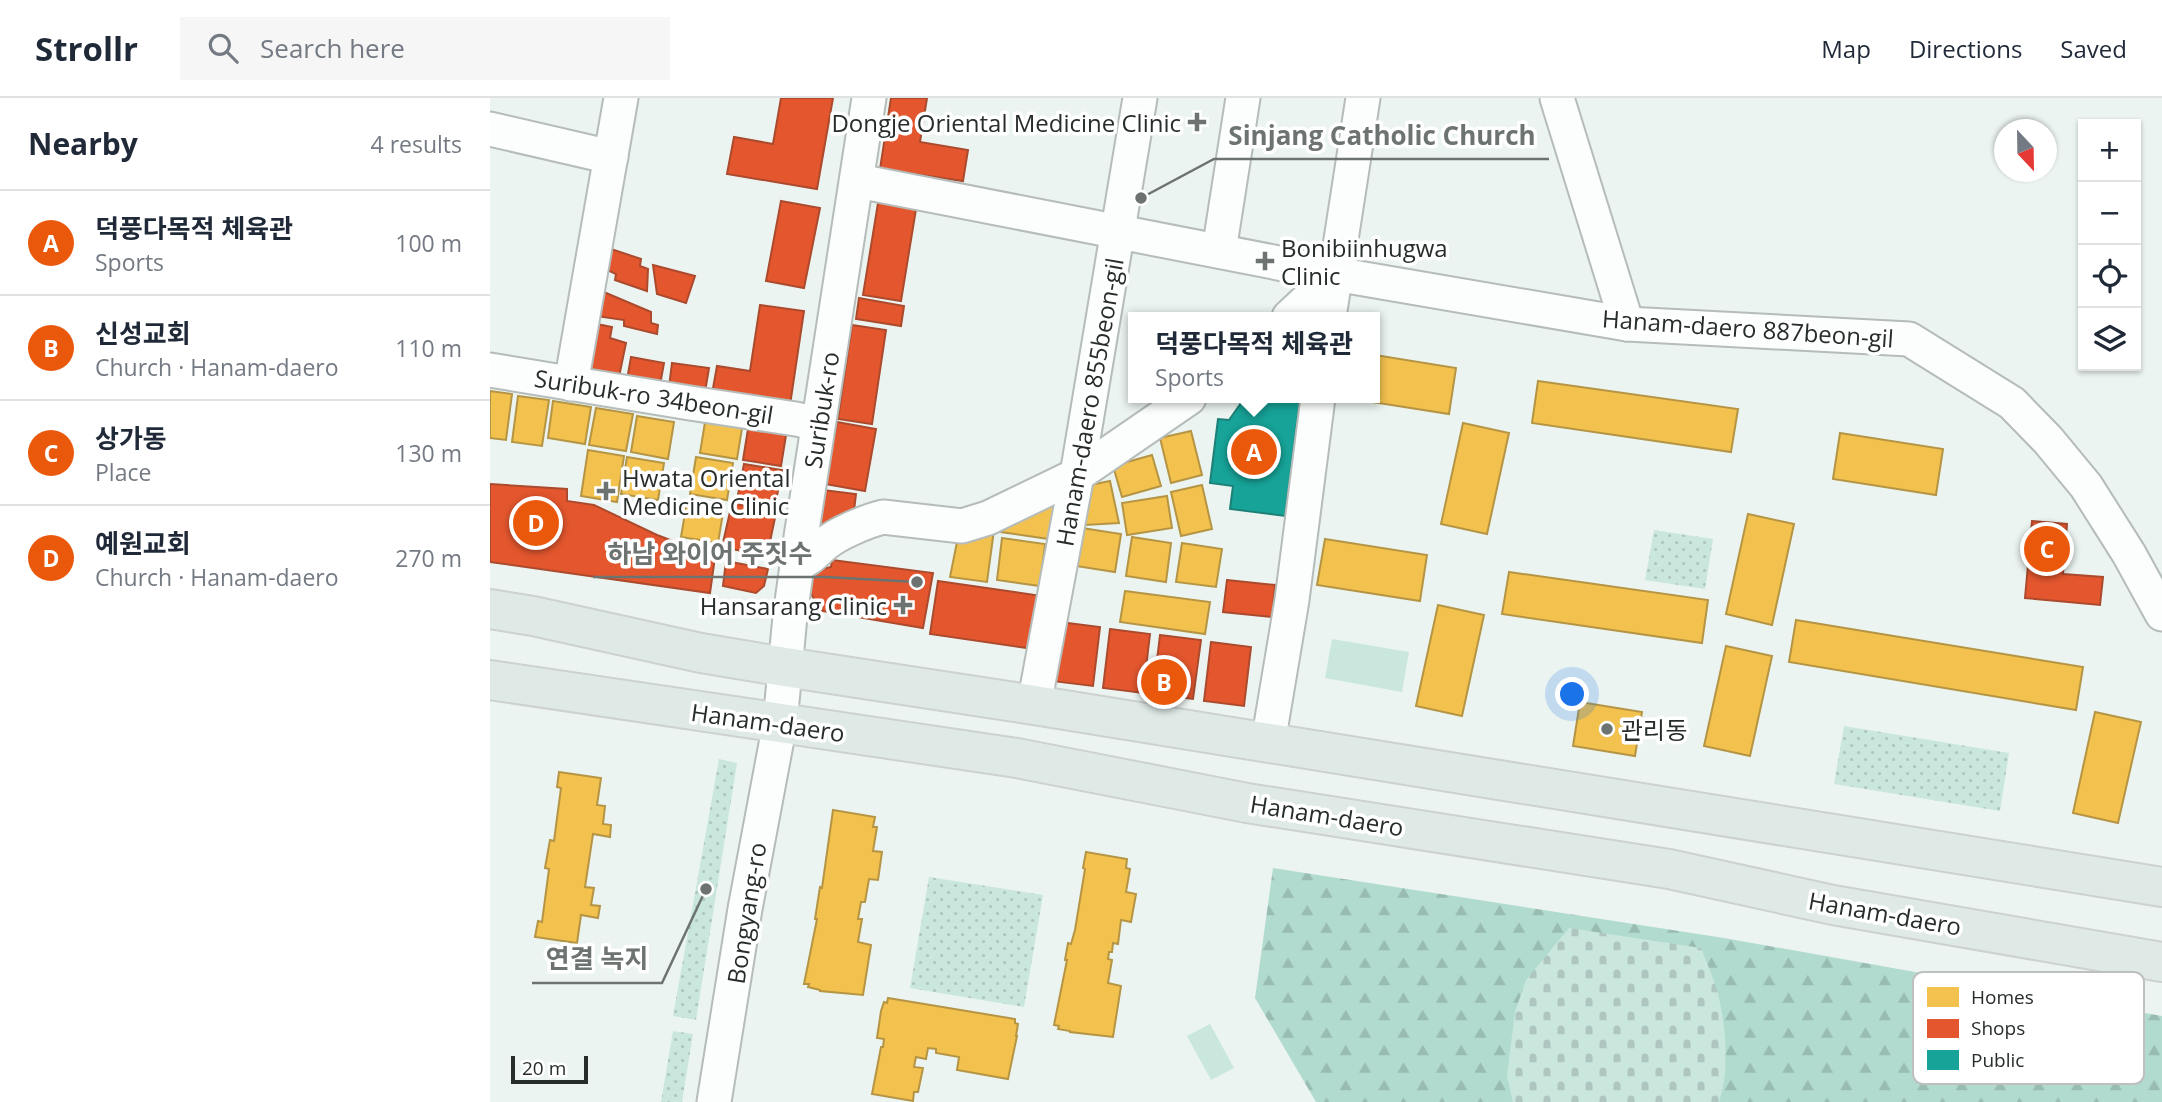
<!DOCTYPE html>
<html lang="en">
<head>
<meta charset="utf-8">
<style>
  body { margin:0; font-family:"Open Sans","Noto Sans KR",sans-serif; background:#f6f6f7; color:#1f2937 }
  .controls { position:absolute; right:21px; top:21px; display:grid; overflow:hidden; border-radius:0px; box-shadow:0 2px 5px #0004 }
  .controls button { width:63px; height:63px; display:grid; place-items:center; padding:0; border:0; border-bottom:2px solid #e0e1e3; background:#fff; color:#1f2937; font:35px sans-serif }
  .compass { position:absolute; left:1504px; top:21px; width:63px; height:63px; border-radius:50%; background:#fff; box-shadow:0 2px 5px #0004; rotate:158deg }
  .scale { position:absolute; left:21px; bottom:18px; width:77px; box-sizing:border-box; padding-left:7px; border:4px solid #272d2b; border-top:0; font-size:19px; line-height:24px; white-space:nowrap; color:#272d2b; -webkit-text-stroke:5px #fff; paint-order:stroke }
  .you { position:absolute; left:1083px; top:597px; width:24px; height:24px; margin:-18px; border:5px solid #fff; border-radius:50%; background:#1a73e8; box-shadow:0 0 0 10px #1a73e833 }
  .badge { display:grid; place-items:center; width:46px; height:46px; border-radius:50%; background:#ea580c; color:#fff; font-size:23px; font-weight:700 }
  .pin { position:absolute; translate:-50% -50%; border:4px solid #fff; box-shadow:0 2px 7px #0006 }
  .popup { position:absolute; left:638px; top:214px; width:252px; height:91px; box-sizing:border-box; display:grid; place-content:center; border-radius:0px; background:#fff; filter:drop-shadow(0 2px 5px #0005); font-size:23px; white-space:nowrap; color:#747a83 }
  .popup b { font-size:26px; color:#1f2937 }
  .popup::after { content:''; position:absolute; left:50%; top:100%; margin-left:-14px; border:14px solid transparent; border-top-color:#fff }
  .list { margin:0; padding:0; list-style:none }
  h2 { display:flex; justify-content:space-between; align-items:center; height:91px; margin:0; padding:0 28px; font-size:30px }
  h2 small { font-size:23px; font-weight:400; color:#747a83 }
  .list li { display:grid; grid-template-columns:46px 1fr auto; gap:21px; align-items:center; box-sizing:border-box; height:105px; padding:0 28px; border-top:2px solid #e0e1e3 }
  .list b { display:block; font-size:26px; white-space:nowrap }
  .list p { margin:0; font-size:23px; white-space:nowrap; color:#747a83 }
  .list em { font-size:23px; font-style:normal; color:#747a83 }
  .icon { flex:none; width:38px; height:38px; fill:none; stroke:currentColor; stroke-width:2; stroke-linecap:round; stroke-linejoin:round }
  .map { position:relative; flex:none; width:1672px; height:1004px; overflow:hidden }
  header { display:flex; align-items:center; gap:42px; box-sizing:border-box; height:98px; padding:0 35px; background:#fff; border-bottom:2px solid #e0e1e3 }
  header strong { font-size:33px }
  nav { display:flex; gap:38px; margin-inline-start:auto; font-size:24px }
  .search { width:490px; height:63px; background:#f6f6f7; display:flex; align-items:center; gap:18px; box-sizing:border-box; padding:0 24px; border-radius:0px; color:#747a83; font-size:26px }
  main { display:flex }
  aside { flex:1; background:#fff }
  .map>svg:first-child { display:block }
</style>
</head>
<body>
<header>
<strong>Strollr</strong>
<div class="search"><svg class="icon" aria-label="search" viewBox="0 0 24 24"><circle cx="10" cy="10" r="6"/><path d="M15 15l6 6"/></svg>Search here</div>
<nav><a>Map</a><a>Directions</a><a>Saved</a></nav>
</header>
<main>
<aside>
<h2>Nearby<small>4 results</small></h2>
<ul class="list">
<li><span class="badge">A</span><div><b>덕풍다목적 체육관</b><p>Sports</p></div><em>100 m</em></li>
<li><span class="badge">B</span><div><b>신성교회</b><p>Church · Hanam-daero</p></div><em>110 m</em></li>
<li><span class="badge">C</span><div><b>상가동</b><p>Place</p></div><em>130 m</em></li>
<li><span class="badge">D</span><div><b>예원교회</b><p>Church · Hanam-daero</p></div><em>270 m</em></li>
</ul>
</aside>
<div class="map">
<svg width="1672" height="1004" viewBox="0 0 1672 1004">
  <defs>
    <pattern id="forest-firs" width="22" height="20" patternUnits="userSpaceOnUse" patternTransform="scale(1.75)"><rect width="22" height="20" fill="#b2dbcf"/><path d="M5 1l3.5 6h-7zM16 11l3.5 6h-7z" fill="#99bcb2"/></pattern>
    <pattern id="cemetery-stones" width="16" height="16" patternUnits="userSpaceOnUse" patternTransform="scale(1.75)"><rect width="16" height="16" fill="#cae7de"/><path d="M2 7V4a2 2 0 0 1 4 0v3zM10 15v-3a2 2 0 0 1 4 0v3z" fill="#aec6bf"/></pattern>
    <pattern id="park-dots" width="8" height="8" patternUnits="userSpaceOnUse" patternTransform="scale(1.75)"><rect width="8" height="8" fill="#cae7de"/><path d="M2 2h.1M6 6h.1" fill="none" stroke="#aec6bf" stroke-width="1.8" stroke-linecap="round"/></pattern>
  </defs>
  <rect width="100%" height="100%" fill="#ebf4f1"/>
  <g fill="#cae7de">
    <path d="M842 541 919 554 912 594 835 580Z"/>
    <path d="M720 926 744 970 721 982 697 938Z"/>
  </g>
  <path fill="url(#forest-firs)" d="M783 770 1234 840 1672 918V1004H826L765 900Z"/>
  <path fill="url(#cemetery-stones)" d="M1079 830 1211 850C1217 865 1224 881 1228 896 1236 929 1240 972 1229 1004H1023L1017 978 1025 914 1036 882Z"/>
  <g fill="url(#park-dots)">
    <path d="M1164 432 1223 441 1215 491 1155 482Z"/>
    <path d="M1354 628 1519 655 1510 713 1344 686Z"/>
    <path d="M229 661 247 665 206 922 183 918Z"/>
    <path d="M439 779 553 797 534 909 420 890Z"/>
    <path d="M183 933 203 936 192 1004H171Z"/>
  </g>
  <g fill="#f2c14e" stroke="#b59544" stroke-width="2">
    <path d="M885 257 966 270 959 316 857 300H885Z"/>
    <path d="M1048 283 1248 311 1241 354 1042 325Z"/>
    <path d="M0 293 22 296 16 342 0 340Z"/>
    <path d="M28 298 59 302 52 348 22 344Z"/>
    <path d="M63 303 101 309 95 346 58 340Z"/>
    <path d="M106 310 143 316 136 353 99 347Z"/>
    <path d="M147 318 184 324 178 361 141 354Z"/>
    <path d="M216 318 253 324 247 361 210 355Z"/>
    <path d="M973 325 1019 335 997 436 951 426Z"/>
    <path d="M701 333 712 377 681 385 670 340Z"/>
    <path d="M1350 335 1453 351 1446 397 1343 381Z"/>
    <path d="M98 352 134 358 127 404 91 398Z"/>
    <path d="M662 357 671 388 632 399 623 368Z"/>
    <path d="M137 359 174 365 168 402 131 396Z"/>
    <path d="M206 359 243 365 237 402 200 396Z"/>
    <path d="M620 383 629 425 595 427V388Z"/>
    <path d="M712 387 722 431 691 438 681 394Z"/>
    <path d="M568 395 559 441 511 434 510 426Z"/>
    <path d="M677 398 682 430 637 437 632 405Z"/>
    <path d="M197 403 234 409 228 445 191 439Z"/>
    <path d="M1258 416 1304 426 1282 527 1236 516Z"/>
    <path d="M487 430 504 432 497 484 460 479 467 444 484 443Z"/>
    <path d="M592 430 631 436 625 474 586 468Z"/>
    <path d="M642 439 681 445 676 484 636 478Z"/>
    <path d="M512 440 555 446 550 488 507 482Z"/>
    <path d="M835 441 937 457 930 503 827 487Z"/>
    <path d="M692 445 732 451 726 489 686 484Z"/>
    <path d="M1019 474 1218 502 1212 545 1012 516Z"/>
    <path d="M635 493 720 504 715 536 630 524Z"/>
    <path d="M948 507 994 517 972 618 926 608Z"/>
    <path d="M1306 522 1593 569 1586 612 1299 564Z"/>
    <path d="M1236 548 1282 558 1260 658 1214 648Z"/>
    <path d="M1090 604 1152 614 1145 658 1083 648Z"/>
    <path d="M1605 614 1651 624 1628 725 1583 715Z"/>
    <path d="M69 674 111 680 107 707 115 708 113 726 121 727 120 739 103 736 95 789 104 790 101 807 110 808 108 820 91 817 87 845 45 839 48 823 52 824 59 771 55 770 60 742 64 743 71 690 67 689Z"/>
    <path d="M343 712 385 719 383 729H387L383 753 392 754 388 782 379 781 375 804H371L368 821H372L368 844 381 847 373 897 330 893V892L318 889 319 886H314L327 821H325L330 789 332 790Z"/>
    <path d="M596 754 637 761 636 770 640 771 636 794 646 796 641 824 631 822 628 846 623 845 622 854H619L618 861 622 862 618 885 631 888 623 939 580 934V933L568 931 569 928 564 927 577 862H575L578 845 581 846 585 832 595 771 593 770Z"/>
    <path d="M398 900 525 921V925L528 926 526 938H527L518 981 467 972 469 959 446 955V951L438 950 436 961 426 959 424 969 433 970 428 994H424L423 1003 382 996 391 949H393L394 941 387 940 391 913 394 904 397 905Z"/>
  </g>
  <g fill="#e4572e" stroke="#ab4a2d" stroke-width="2">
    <path d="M291 0H343L327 91 237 76 244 39 283 46Z"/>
    <path d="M401 0H437L430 44 478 52 473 83 390 71Z"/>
    <path d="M389 99 427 105 411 203 373 197Z"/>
    <path d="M291 103 330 110 314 190 276 183Z"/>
    <path d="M118 150 151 161 150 168 158 171 157 193 125 182 126 176 115 171Z"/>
    <path d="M163 167 205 178 196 205 167 196Z"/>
    <path d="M109 192 161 214V225L168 227 167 236 134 228V222L106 218Z"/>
    <path d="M369 200 414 208 411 228 366 221Z"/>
    <path d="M270 207 314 213 300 307 222 296 227 268 260 273Z"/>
    <path d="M102 225 122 229 120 240 136 245 128 284 107 281 95 265Z"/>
    <path d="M362 227 396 232 382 326 348 321Z"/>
    <path d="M141 259 174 265 170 287 137 282Z"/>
    <path d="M182 265 219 270 215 294 179 289Z"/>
    <path d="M347 324 386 331 375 393 335 386Z"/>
    <path d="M259 325 297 331 291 368 253 362Z"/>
    <path d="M254 366 292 372 285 408 247 402Z"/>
    <path d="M0 386 77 391V403L104 407 167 437 225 459 220 495 0 464Z"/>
    <path d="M333 392 366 396 363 421 328 437Z"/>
    <path d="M242 405 286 415 277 458 232 449Z"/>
    <path d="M1542 423 1577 426 1573 476 1613 479 1610 507 1535 500Z"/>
    <path d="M342 462 443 475 433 530 332 513 333 506 324 501 320 494V482L328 472 341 469Z"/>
    <path d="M236 463 278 471 274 488 266 495 233 488Z"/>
    <path d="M737 482 785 487 782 519 733 514Z"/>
    <path d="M448 483 552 498 544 551 440 536Z"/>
    <path d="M570 524 610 529 603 588 562 583Z"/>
    <path d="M620 531 660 536 653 595 613 590Z"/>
    <path d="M670 537 711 542 703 601 663 596Z"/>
    <path d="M721 544 761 549 754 608 714 603Z"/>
  </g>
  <path fill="#17a398" stroke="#1c8077" stroke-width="2" d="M751 300H810L795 418 740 411 743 388 720 385 728 321 739 322 751 305Z"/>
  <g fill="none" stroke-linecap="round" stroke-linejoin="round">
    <g stroke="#b5bcb9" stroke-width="37">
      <g id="minor">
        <path d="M1067 0 1137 226"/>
        <path d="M0 31 121 59"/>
        <path d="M368 83 845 176 1137 226 1419 241 1522 305 1558 342 1596 388 1639 456 1672 516"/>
        <path d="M729 153 753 0"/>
        <path d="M799 219 845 176"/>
        <path d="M839 219 873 0"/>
        <path d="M0 272 200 305 306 321 328 326"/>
        <path d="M81 286 131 0"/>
        <path d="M307 466C320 462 325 454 335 446 348 435 377 423 393 419L472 428 498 420 587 377 699 300"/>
        <path d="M544 607 587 377 650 0"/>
        <path d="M778 645 802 502 828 300"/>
        <path d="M224 1004 255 811 290 625 300 518 311 439 379 0"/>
      </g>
    </g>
    <g stroke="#cdd1d0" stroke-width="42">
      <g id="major">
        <path d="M0 511 43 518 211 555 295 569 544 607 1672 789"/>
        <path d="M0 582 527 660 757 705 1179 771 1343 807 1672 864"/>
      </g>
    </g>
    <use href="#minor" stroke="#fcfdfd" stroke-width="33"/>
    <use href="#major" stroke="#dfeae7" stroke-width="38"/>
  </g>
  <g fill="#6c7370" stroke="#fff" stroke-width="2.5">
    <path d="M703.5 13.5h7v7h7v7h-7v7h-7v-7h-7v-7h7z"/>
    <path d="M771.5 152.5h7v7h7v7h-7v7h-7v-7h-7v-7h7z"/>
    <path d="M112.5 382.5h7v7h7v7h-7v7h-7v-7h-7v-7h7z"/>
    <path d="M409.5 496.5h7v7h7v7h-7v7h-7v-7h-7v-7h7z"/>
    <circle cx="1117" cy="631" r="7"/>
  </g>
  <g text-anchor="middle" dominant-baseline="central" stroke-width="7" stroke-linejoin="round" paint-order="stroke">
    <g font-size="24" fill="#272d2b" stroke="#fff" text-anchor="start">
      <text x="691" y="24" text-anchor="end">Dongje Oriental Medicine Clinic</text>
      <text x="791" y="149">Bonibiinhugwa<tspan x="791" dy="28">Clinic</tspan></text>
      <text x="132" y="379">Hwata Oriental<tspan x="132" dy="28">Medicine Clinic</tspan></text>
      <text x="397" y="507" text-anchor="end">Hansarang Clinic</text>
      <text x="1131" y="631">관리동</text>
    </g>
    <g font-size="24" fill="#272d2b" stroke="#fff">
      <text transform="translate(1258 230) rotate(4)">Hanam-daero 887beon-gil</text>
      <text transform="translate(164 298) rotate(9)">Suribuk-ro 34beon-gil</text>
      <text transform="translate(599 304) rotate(-80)">Hanam-daero 855beon-gil</text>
      <text transform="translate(331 312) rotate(-81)">Suribuk-ro</text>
      <text transform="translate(278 624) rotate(8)">Hanam-daero</text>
      <text transform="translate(837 717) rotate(9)">Hanam-daero</text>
      <text transform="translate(256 815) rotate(-81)">Bongyang-ro</text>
      <text transform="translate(1395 815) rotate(10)">Hanam-daero</text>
    </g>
  </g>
  <rect x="1423" y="874" width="231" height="112" rx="10" fill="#fff" stroke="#bec0bf" stroke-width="2"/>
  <rect x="1437" y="889" width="32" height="20" fill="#f2c14e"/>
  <rect x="1437" y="921" width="32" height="19" fill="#e4572e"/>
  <rect x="1437" y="952" width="32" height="20" fill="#17a398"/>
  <g font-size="19" fill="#272d2b">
    <text x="1481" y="906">Homes</text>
    <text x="1481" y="937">Shops</text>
    <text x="1481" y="969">Public</text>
  </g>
  <path fill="none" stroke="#6c7370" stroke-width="2.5" d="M651 100L724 61H1059M427 484L336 479H103M216 791L172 885H42"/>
  <g fill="#6c7370" stroke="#fff" stroke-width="2.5">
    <circle cx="651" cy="100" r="7"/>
    <circle cx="427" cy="484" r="7"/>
    <circle cx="216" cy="791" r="7"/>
  </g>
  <g font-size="26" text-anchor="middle" font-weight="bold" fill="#6c7370" stroke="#fff" stroke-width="7" stroke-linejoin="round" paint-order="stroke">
    <text x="892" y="47">Sinjang Catholic Church</text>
    <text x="220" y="465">하남 와이어 주짓수</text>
    <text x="107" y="870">연결 녹지</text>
  </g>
</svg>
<div class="controls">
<button>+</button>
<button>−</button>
<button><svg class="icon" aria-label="locate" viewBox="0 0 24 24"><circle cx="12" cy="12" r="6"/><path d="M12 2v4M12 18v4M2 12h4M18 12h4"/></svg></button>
<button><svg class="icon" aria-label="layers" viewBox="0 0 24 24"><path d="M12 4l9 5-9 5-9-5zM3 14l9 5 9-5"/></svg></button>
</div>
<svg class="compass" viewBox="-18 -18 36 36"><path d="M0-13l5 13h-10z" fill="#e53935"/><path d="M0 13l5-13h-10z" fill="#747a83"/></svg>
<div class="scale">20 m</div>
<div class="you"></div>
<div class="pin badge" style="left:764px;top:354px">A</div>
<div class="popup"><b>덕풍다목적 체육관</b>Sports</div>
<div class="pin badge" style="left:674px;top:584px">B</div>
<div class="pin badge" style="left:1557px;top:451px">C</div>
<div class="pin badge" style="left:46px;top:425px">D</div>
</div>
</main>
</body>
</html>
